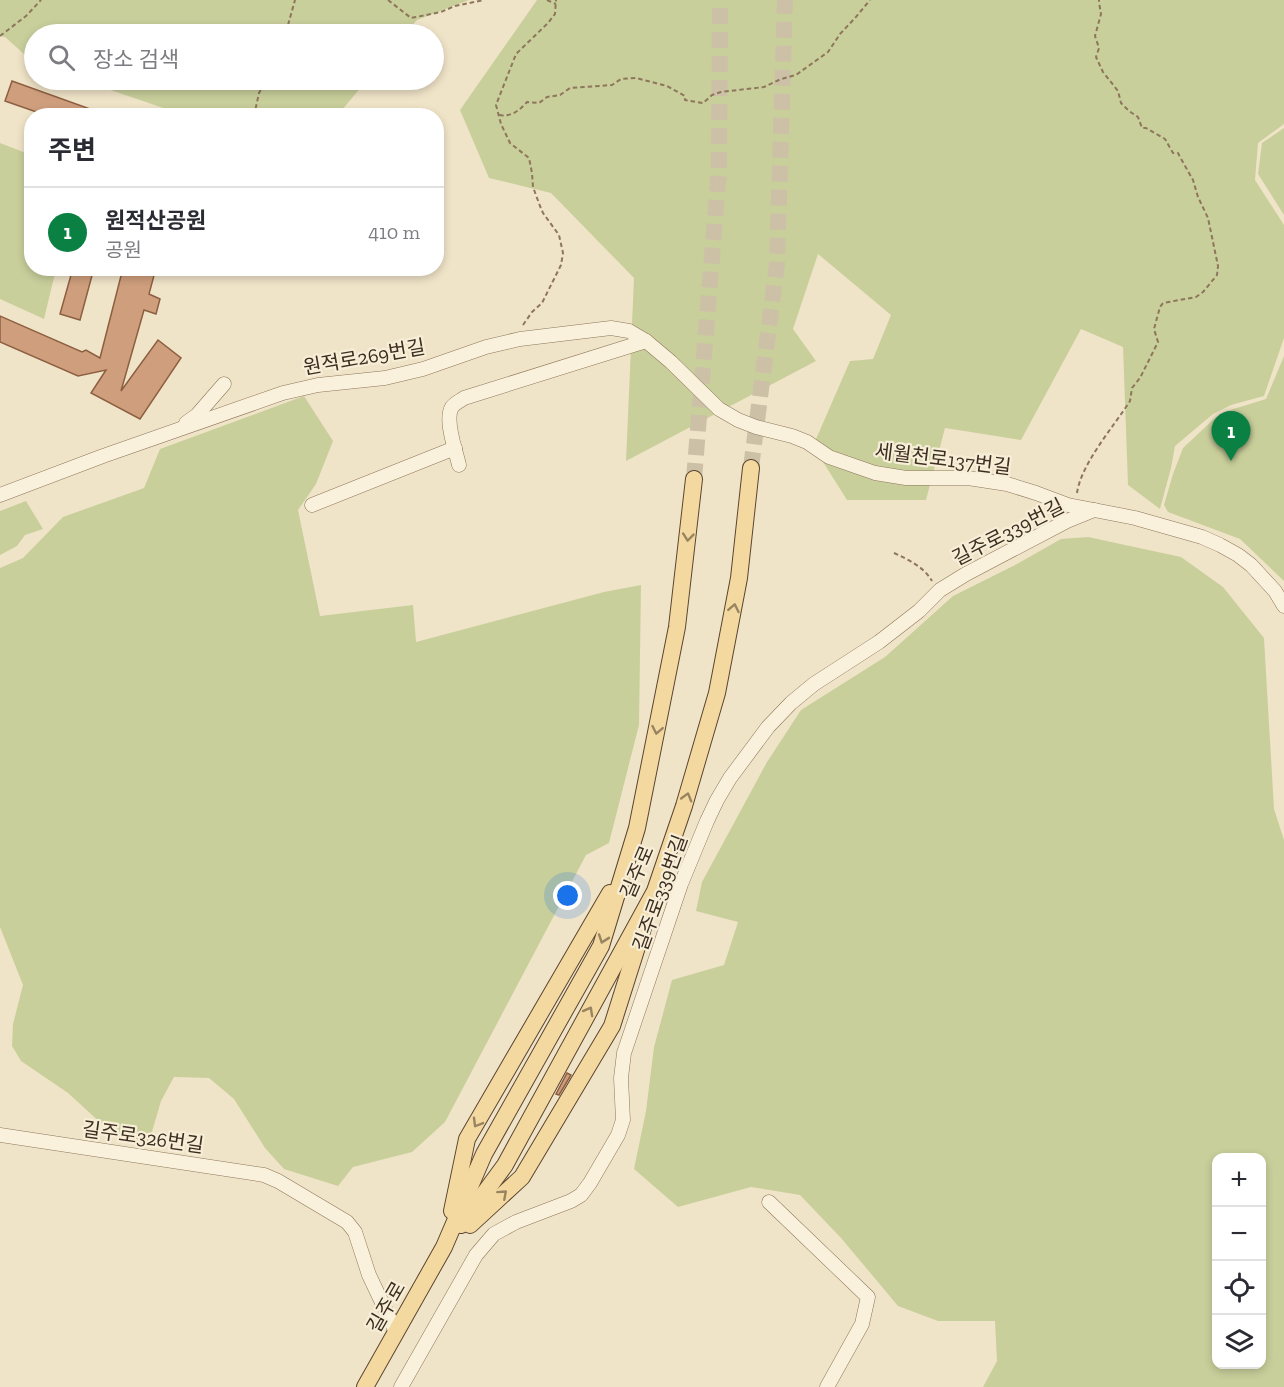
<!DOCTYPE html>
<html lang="ko">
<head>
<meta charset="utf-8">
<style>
  body { margin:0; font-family:"Zilla Slab","Noto Sans KR",serif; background:#f7f7f7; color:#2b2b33 }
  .controls { position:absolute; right:18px; bottom:18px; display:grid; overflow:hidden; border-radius:12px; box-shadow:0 3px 9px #0003 }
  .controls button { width:54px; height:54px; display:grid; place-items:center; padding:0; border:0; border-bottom:2px solid #e1e1e2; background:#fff; color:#2b2b33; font:30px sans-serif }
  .you { position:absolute; left:568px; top:896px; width:21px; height:21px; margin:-15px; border:4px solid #fff; border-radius:50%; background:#1a73e8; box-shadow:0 0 0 9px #1a73e833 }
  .badge { display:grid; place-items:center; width:39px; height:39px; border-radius:50%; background:#0b8043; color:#fff; font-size:20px; font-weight:700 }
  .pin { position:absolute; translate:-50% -50px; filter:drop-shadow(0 2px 3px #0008) }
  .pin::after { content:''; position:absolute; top:32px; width:21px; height:18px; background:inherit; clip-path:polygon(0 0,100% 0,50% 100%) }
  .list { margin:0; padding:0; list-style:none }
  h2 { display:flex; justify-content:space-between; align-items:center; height:78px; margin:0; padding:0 24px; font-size:26px }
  h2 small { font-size:20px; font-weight:400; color:#7c7c81 }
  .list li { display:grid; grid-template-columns:39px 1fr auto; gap:18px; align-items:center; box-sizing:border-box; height:90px; padding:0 24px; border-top:2px solid #e1e1e2 }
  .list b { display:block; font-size:22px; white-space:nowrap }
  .list p { margin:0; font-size:20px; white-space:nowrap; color:#7c7c81 }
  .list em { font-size:20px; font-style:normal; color:#7c7c81 }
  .icon { flex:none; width:33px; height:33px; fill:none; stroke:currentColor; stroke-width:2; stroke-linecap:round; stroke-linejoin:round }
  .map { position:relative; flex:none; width:1284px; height:1387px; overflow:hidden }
  .search { position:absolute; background:#fff; box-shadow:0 3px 9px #0003; left:24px; top:24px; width:420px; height:66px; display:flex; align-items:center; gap:15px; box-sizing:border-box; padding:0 21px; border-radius:33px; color:#7c7c81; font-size:22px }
  .panel { position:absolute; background:#fff; box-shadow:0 3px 9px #0003; left:24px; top:108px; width:420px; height:168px; border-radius:24px }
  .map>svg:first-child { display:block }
</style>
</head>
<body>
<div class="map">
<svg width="1284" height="1387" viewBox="0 0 1284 1387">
  <rect width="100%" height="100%" fill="#f0e4c8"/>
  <g fill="#c9cf9b" fill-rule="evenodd">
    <path d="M0 0H469L417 20 404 34H34V63L5 37 0 36Z"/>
    <path d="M537 0H1284V124L1258 143 1255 180 1284 225V338L1264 396 1231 405 1213 414 1175 446 1171 468 1160 509 1128 485 1123 347 1081 329 1021 440 945 428 926 500H847L813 446 850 361 873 359 891 315 818 254 793 329 816 361 626 461 634 278 551 193 489 178 460 110Z"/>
    <path d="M81 80H367L337 116 184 115Z"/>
    <path d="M1284 128V215L1258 174 1262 143Z"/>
    <path d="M0 143 31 155 32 268 56 269 44 319 0 299Z"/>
    <path d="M1284 356V581L1240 539 1168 512 1164 505 1173 474 1183 448 1215 418 1227 411 1266 399Z"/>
    <path d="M304 396 333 441 316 484 298 510 320 616 413 605 416 642 604 592 641 585 639 725 609 843 586 855 445 1122 412 1152 353 1167 338 1186 284 1169 265 1148 234 1099 209 1078 174 1077 161 1101 149 1142 114 1135 68 1093 21 1061 12 1046 13 1024 23 985 0 927V568L23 558 63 517 144 488 160 449Z"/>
    <path d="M26 501 43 529 25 535 17 546 0 555V511Z"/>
    <path d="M1088 537 1181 557 1223 587 1264 638 1274 809 1284 840V1387H983L997 1361 995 1321H938L898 1306 841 1238 800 1195 751 1187 678 1207 634 1169 646 1111 654 1047 672 980 724 965 738 922 696 911 702 882 767 762 801 710 885 657 953 596 1015 565 1061 539ZM1216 1158H1262V1364H1216Z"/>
  </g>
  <g fill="#cf9f7d" stroke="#8d5f41" stroke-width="1.5">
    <path d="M12 81 104 114V116H48L5 101Z"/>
    <path d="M73 268H94L80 320 60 314Z"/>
    <path d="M123 268H156L149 294 160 299 156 314 144 310 121 391 158 340 181 358 140 419 91 393 106 370 78 376 0 342V316L82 352 86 350 100 358Z"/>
    <path d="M567 1073 571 1075 559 1095 556 1094Z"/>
  </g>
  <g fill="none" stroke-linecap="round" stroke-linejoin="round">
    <g stroke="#ccc0a6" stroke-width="16" stroke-dasharray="16 8" stroke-linecap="butt">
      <path d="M751 468 777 264 785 0"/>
      <path d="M694 479 719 170 720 0"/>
    </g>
    <g stroke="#8d765c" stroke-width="15">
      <g id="minor">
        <path d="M186 423 197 415 224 384"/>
        <path d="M459 465C456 451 444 420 452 407 455 403 460 401 464 398L646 341"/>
        <path d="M0 495 103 456 283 393 318 385 385 378 423 369 486 347 520 339 611 328 629 331 646 341 671 362 719 409 738 420 756 427 792 436 807 442 829 457 875 473 906 478H968L1007 484 1036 493 1068 505 1135 518 1202 537 1220 545 1238 555 1251 565 1275 591 1284 606"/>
        <path d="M312 505 455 448"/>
        <path d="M0 1135 264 1175 278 1181 347 1222 355 1232 369 1275 396 1332"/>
        <path d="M769 1202 868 1297 862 1324 827 1387"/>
        <path d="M401 1387 476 1255 494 1234 516 1222 571 1201 581 1195 590 1183 618 1135 623 1120 621 1078 624 1053 681 884 707 821 717 800 730 778 768 727 791 703 814 684 879 642 919 611 940 590 966 574 1067 521 1094 510"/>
      </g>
    </g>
    <g stroke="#5b4430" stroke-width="18">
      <g id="major">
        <path d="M452 1211 467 1139 610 893"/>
        <path d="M461 1225 505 1165 655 891 684 806 717 693 739 578 751 468"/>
        <path d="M470 1225 522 1177 612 1026 643 928"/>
        <path d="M365 1387 444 1247 484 1154 601 946 637 828 677 627 694 479"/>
      </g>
    </g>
    <g stroke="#8d765c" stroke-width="2" stroke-dasharray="4.5 3" stroke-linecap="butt">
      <path d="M388 0 411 18 441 12 455 6 484 0"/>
      <path d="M547 0 556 4"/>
      <path d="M277 34 278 31 288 25 295 0"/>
      <path d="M0 36 26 16 41 0"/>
      <path d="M499 115C511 117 519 111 527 102L539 103 547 97 560 95 570 88 612 85 621 79 636 78 667 86 685 96V100L703 103 712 95 721 92 764 87 781 79 796 75 828 52 840 34 855 18 870 0"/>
      <path d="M254 116 259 93 266 80"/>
      <path d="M523 325 532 312 542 303 561 265 563 253 559 235 543 213 540 206 533 187 532 173 529 158 510 143 501 124 496 105 516 54 548 23 555 14 556 0"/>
      <path d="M1077 493C1081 464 1114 426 1130 401L1132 388 1140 378 1158 342 1154 329 1160 307 1163 303 1196 297 1203 292 1217 275 1218 266 1208 218 1198 197 1193 180 1180 157 1178 153H1173L1165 139 1146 128H1142L1138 117 1129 111 1121 103 1118 91 1103 72 1096 57 1099 48 1095 36 1101 14 1099 2V0"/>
      <path d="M894 553C909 560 924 567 932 581"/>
    </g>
    <use href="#minor" stroke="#faf1dc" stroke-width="14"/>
    <use href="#major" stroke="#f3d9a0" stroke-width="16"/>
  </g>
  <defs><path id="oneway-chevron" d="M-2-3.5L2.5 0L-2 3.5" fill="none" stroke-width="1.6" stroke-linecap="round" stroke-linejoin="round" transform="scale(1.5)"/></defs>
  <g stroke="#988460">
    <use href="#oneway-chevron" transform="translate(688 537) rotate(96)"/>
    <use href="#oneway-chevron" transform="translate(734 608) rotate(-79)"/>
    <use href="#oneway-chevron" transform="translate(657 730) rotate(101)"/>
    <use href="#oneway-chevron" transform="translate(687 797) rotate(-74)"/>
    <use href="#oneway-chevron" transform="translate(603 939) rotate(109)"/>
    <use href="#oneway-chevron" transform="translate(589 1011) rotate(-61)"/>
    <use href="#oneway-chevron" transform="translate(477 1123) rotate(120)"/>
    <use href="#oneway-chevron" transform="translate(503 1194) rotate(-42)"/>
  </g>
  <g text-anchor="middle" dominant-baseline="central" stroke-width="4.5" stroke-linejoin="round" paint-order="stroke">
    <g font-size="20" fill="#3d2e20" stroke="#f7eed8">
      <text transform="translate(364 357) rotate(-10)">원적로269번길</text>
      <text transform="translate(943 459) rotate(7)">세월천로137번길</text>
      <text transform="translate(1008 532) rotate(-27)">길주로339번길</text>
      <text transform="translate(637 872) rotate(-67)">길주로</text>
      <text transform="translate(660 893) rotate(-70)">길주로339번길</text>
      <text transform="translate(143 1137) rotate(8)">길주로326번길</text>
      <text transform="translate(386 1307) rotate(-60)">길주로</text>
    </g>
  </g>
</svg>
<div class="controls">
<button>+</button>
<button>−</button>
<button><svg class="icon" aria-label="locate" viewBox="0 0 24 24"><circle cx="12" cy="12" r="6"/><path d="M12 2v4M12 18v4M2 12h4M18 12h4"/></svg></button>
<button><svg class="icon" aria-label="layers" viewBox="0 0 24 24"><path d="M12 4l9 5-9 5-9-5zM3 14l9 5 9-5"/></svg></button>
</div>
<div class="you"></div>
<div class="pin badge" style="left:1231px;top:461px">1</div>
<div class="search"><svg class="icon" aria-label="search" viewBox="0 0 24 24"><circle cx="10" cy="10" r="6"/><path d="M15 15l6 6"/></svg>장소 검색</div>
<section class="panel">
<h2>주변<small></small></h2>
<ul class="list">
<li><span class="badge">1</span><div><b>원적산공원</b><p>공원</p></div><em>410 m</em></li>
</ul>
</section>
</div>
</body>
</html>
